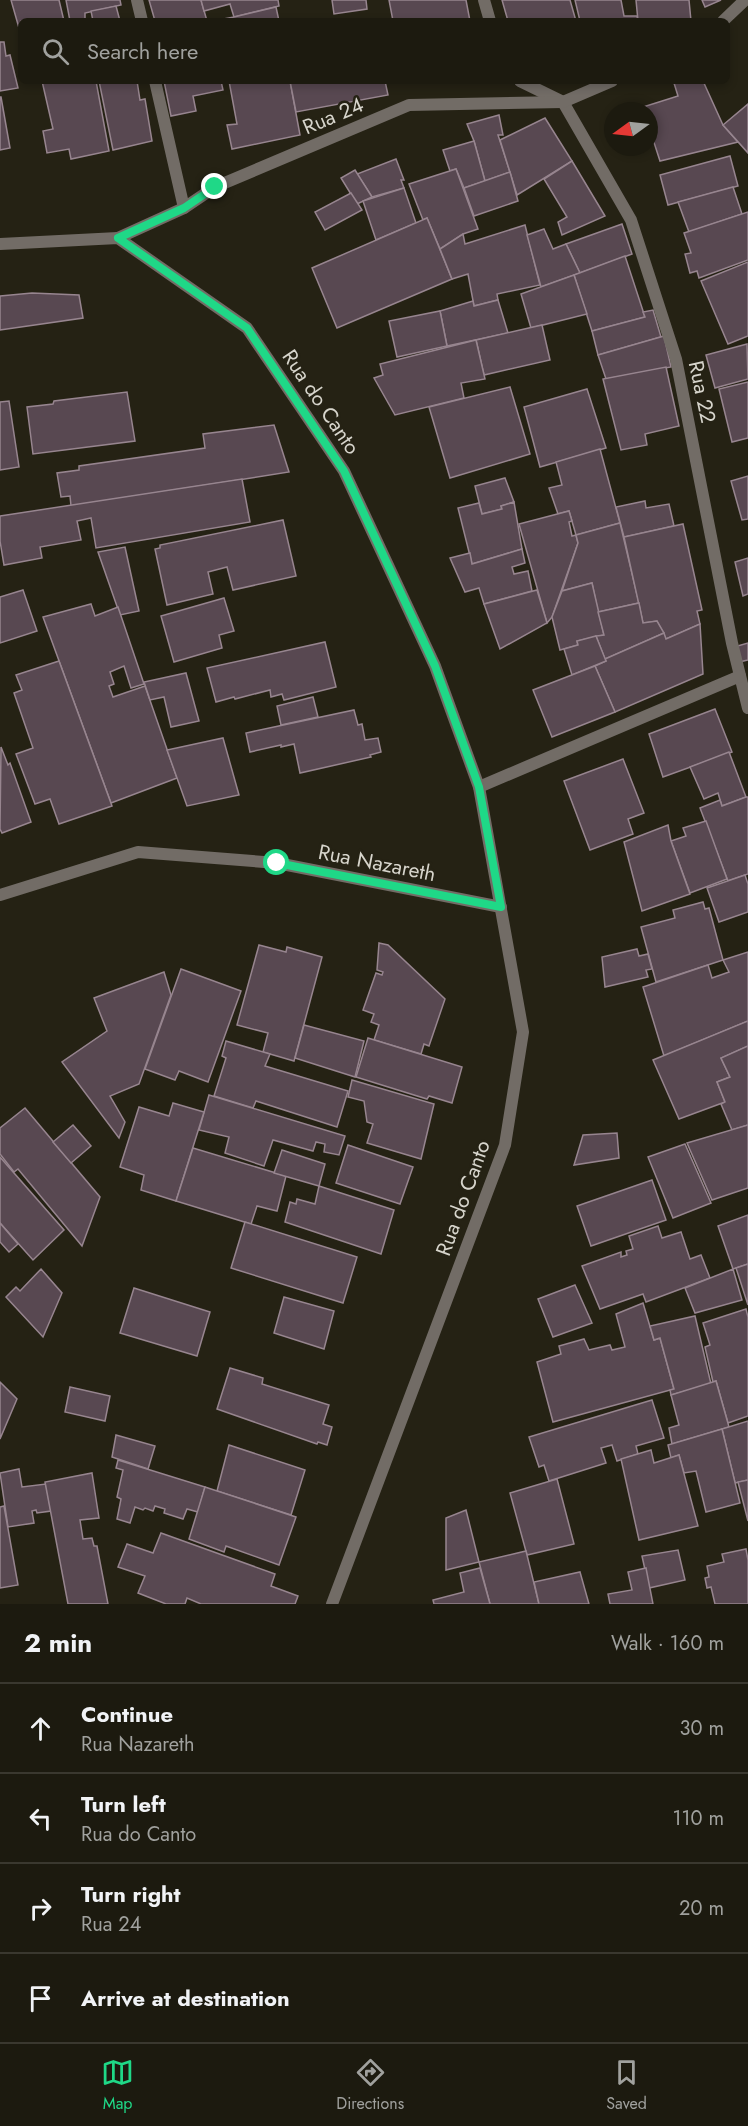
<!DOCTYPE html>
<html lang="en">
<head>
<meta charset="utf-8">
<style>
  body { margin:0; font-family:Jost,sans-serif; background:#252318; color:#f1f3f6 }
  .compass { position:absolute; left:604px; top:102px; width:54px; height:54px; border-radius:50%; background:#1c1a0f; box-shadow:0 3px 9px #0003; rotate:255deg }
  .stop { position:absolute; width:18px; height:18px; margin:-14px; border:4px solid #1fd887; border-radius:50%; background:#fff }
  .stop.end { background:#1fd887; border-color:#fff; box-shadow:0 2px 6px #0008 }
  .list { margin:0; padding:0; list-style:none }
  h2 { display:flex; justify-content:space-between; align-items:center; height:78px; margin:0; padding:0 24px; font-size:26px }
  h2 small { font-size:20px; font-weight:400; color:#a0a19e }
  .list li { display:grid; grid-template-columns:39px 1fr auto; gap:18px; align-items:center; box-sizing:border-box; height:90px; padding:0 24px; border-top:2px solid #3a382f }
  .list b { display:block; font-size:22px; white-space:nowrap }
  .list p { margin:0; font-size:20px; white-space:nowrap; color:#a0a19e }
  .list em { font-size:20px; font-style:normal; color:#a0a19e }
  .icon { flex:none; width:33px; height:33px; fill:none; stroke:currentColor; stroke-width:2; stroke-linecap:round; stroke-linejoin:round }
  .map { position:relative; flex:none; width:748px; height:1604px; overflow:hidden }
  .search { position:absolute; background:#1c1a0f; box-shadow:0 3px 9px #0003; left:18px; right:18px; top:18px; height:66px; display:flex; align-items:center; gap:15px; box-sizing:border-box; padding:0 21px; border-radius:9px; color:#a0a19e; font-size:22px }
  .sheet { height:438px; background:#1c1a0f }
  nav { display:flex; justify-content:space-around; align-items:center; box-sizing:border-box; height:84px; border-top:2px solid #3a382f; background:#1c1a0f; font-size:16px; color:#a0a19e }
  nav a { display:grid; justify-items:center; gap:3px }
  nav .on { color:#1fd887 }
  .map>svg:first-child { display:block }
</style>
</head>
<body>
<div class="map">
<svg width="748" height="1604" viewBox="0 0 748 1604">
  <rect width="100%" height="100%" fill="#252214"/>
  <g fill="#584851" stroke="#97858f" stroke-width="1.5">
    <path d="M11 0H59L64 21H21V35Z"/>
    <path d="M66 0H120L121 5 85 13V21H70Z"/>
    <path d="M149 0H201L207 21H155Z"/>
    <path d="M201 0H278L279 6 234 17 230 4 204 11Z"/>
    <path d="M332 0H366L367 9 334 14Z"/>
    <path d="M389 0H466L470 21H393Z"/>
    <path d="M502 0H570L576 21H508Z"/>
    <path d="M575 0H621L624 16H637L638 21H580Z"/>
    <path d="M636 0H689L691 21H638Z"/>
    <path d="M702 0H721L705 7Z"/>
    <path d="M116 6 120 21H93L91 11Z"/>
    <path d="M276 7 279 21H213L234 17Z"/>
    <path d="M0 42H4L6 56 10 55 18 88 0 91Z"/>
    <path d="M42 81H96L109 151 71 159 69 149 47 153 43 131 53 129Z"/>
    <path d="M99 81H137L140 100 145 99 152 141 113 150Z"/>
    <path d="M164 81H221L223 90 193 96 196 111 171 116Z"/>
    <path d="M229 81H290L300 135 232 149 227 125 237 124Z"/>
    <path d="M290 81H385L388 95 296 112Z"/>
    <path d="M677 81H703L723 125 738 142 660 161 649 127V111H644L643 107 678 96 674 83Z"/>
    <path d="M1 97 10 148 0 150V97Z"/>
    <path d="M748 104V153L723 125Z"/>
    <path d="M499 115 503 135H498L510 172 485 181 474 141 467 124Z"/>
    <path d="M545 118 572 161 517 195 500 140Z"/>
    <path d="M474 141 485 181 464 188 456 169 450 171 443 150Z"/>
    <path d="M730 156 738 186 668 205 660 175Z"/>
    <path d="M396 159 404 180H401L404 188 372 197 357 174Z"/>
    <path d="M572 161 605 216 562 235 558 222 567 217 544 179Z"/>
    <path d="M456 169 478 229 463 234 440 249 427 218 423 220 409 184Z"/>
    <path d="M355 170 372 197 357 204 341 178Z"/>
    <path d="M510 172 518 201 474 216 464 188Z"/>
    <path d="M733 187 742 214 689 232 678 202Z"/>
    <path d="M404 188 416 223 376 240 363 201Z"/>
    <path d="M351 193 362 210 325 230 315 212Z"/>
    <path d="M748 212V260L699 278 697 271 690 273 685 254 691 253 684 233Z"/>
    <path d="M427 218 452 279 337 328 312 268Z"/>
    <path d="M622 224 632 254 580 273 566 244Z"/>
    <path d="M525 225 540 285 497 294 498 300 474 306 468 274 452 279 440 249 463 234 465 244Z"/>
    <path d="M544 229 553 249 566 244 580 273 541 287 527 235Z"/>
    <path d="M625 256 645 317 592 331 574 275Z"/>
    <path d="M748 262V336L728 344 701 281Z"/>
    <path d="M574 275 587 314 531 328 521 294Z"/>
    <path d="M32 293 79 295 83 318 0 330V296Z"/>
    <path d="M498 300 508 333 447 346 440 311 473 301 474 306Z"/>
    <path d="M653 310 661 337 598 355 592 331 645 317 643 312Z"/>
    <path d="M440 311 447 346 397 357 389 321Z"/>
    <path d="M542 325 550 360 484 375 476 340Z"/>
    <path d="M664 336 671 367 606 379 598 355Z"/>
    <path d="M476 340 485 379 461 383 464 398 395 415 374 378 383 375 380 364Z"/>
    <path d="M747 344 748 379 715 388 706 355Z"/>
    <path d="M666 367 679 426 645 434 647 445 621 450 603 379Z"/>
    <path d="M748 382V438L732 442 719 389Z"/>
    <path d="M510 387 530 454 450 478 429 407Z"/>
    <path d="M587 389 606 448 540 467 524 407Z"/>
    <path d="M127 392 135 441 33 454 27 407 53 404 54 401Z"/>
    <path d="M9 401 19 467 0 470V402Z"/>
    <path d="M274 425 289 472 71 506 70 496 61 497 57 473 79 470V466L205 448 203 434Z"/>
    <path d="M600 449 620 523 576 535 569 511 558 514 549 488 562 485 556 462Z"/>
    <path d="M748 476V519L742 520 731 481Z"/>
    <path d="M505 478 514 502 501 506 502 509 482 514 475 486Z"/>
    <path d="M242 479 250 522 96 548 91 518 77 521 81 540 40 547 42 558 4 565 0 541V516Z"/>
    <path d="M645 501 646 508 669 504 674 526 624 537 616 507Z"/>
    <path d="M514 502 522 549 472 564 458 508 479 503 482 514 502 509 501 506Z"/>
    <path d="M569 511 572 521 569 522 572 536 576 535 578 543 552 617 547 623 519 524Z"/>
    <path d="M283 520 296 576 233 590 227 567 208 572 213 594 167 605 155 549 160 548V545Z"/>
    <path d="M620 523 639 603 598 612 592 583 562 591 578 543 576 535Z"/>
    <path d="M683 524 702 610 697 611 700 624 666 639 657 621 643 623 624 537Z"/>
    <path d="M125 547 139 611 120 615 98 552Z"/>
    <path d="M522 549 525 563 512 567 514 574 528 571 532 591 484 604 479 588 465 592 450 558 470 553 472 564Z"/>
    <path d="M748 558V594L743 596 735 562Z"/>
    <path d="M592 583 604 635 577 641 578 645 560 650 552 617 562 591Z"/>
    <path d="M23 590 37 631 0 643V597Z"/>
    <path d="M537 590 547 623 500 649 484 604Z"/>
    <path d="M224 598 234 631 219 635 222 648 174 662 161 616Z"/>
    <path d="M639 603 643 623 657 621 664 633 605 659 596 636 604 635 598 612Z"/>
    <path d="M91 604 95 616 118 607 144 684 131 688 124 666 110 672 114 684 109 686 113 697 145 686 177 778 111 803 43 617Z"/>
    <path d="M700 624 703 674 615 712 595 666 606 661 605 659 664 633 666 639Z"/>
    <path d="M596 636 606 661 572 675 564 649 578 645 577 641Z"/>
    <path d="M325 642 336 687 284 700 282 694 271 697 270 690 235 699 234 697 216 702 207 668Z"/>
    <path d="M748 643V660L739 662 734 647Z"/>
    <path d="M59 661 112 806 59 824 50 799 35 804 16 754 33 748 14 693 22 690 16 675Z"/>
    <path d="M595 666 615 712 552 737 533 690Z"/>
    <path d="M186 673 199 721 171 727 164 697 150 700 144 682Z"/>
    <path d="M313 697 318 717 281 725 277 706Z"/>
    <path d="M715 709 732 752 663 777 649 734Z"/>
    <path d="M354 710 358 725 362 724 365 740 378 738 381 752 370 755 371 757 300 773 294 744 281 747V745L250 752 246 733Z"/>
    <path d="M223 738 239 795 187 806 167 750Z"/>
    <path d="M1 747 8 765 10 763 31 822 2 833 0 829Z"/>
    <path d="M729 752 746 797 722 806 718 793 704 799 690 767Z"/>
    <path d="M623 759 644 813 628 819 633 834 590 850 564 781Z"/>
    <path d="M746 797H748V874L728 881 700 808 720 800 722 806Z"/>
    <path d="M706 821 727 879 690 893 671 841 686 836 683 828Z"/>
    <path d="M668 825 671 841 690 894 642 911 624 842Z"/>
    <path d="M745 875 748 884V912L719 922 707 888Z"/>
    <path d="M703 902 705 909 709 908 723 960 656 982 641 927 675 918 673 910Z"/>
    <path d="M379 943 388 945 445 999 429 1046 424 1044 421 1054 374 1040 379 1025 371 1022 374 1014 363 1010 376 973 382 975 383 972 377 970Z"/>
    <path d="M259 945 286 952 287 947 322 957 294 1061 263 1052 268 1033 237 1025Z"/>
    <path d="M637 949 639 956 648 954 652 969 646 970 648 977 605 987 602 957Z"/>
    <path d="M748 952V1021L664 1056 643 987 708 965 712 978 729 972 723 960Z"/>
    <path d="M181 969 241 991 208 1082 179 1071 175 1080 145 1069Z"/>
    <path d="M164 972 171 995 139 1084 110 1096 125 1122 119 1138 62 1062 107 1031 94 998Z"/>
    <path d="M748 1021V1046L721 1058 730 1077 717 1082 725 1102 679 1119 653 1060Z"/>
    <path d="M304 1025 364 1041 355 1077 295 1058Z"/>
    <path d="M368 1038 462 1067 452 1103 429 1096 427 1099 356 1077Z"/>
    <path d="M226 1041 270 1054 265 1066 348 1091 337 1127 256 1101 253 1108 214 1096 226 1058 222 1056Z"/>
    <path d="M748 1046V1125L732 1130 721 1104 725 1102 717 1082 730 1077 721 1058Z"/>
    <path d="M352 1080 434 1104 421 1159 367 1143 373 1124 367 1122 364 1101 348 1097Z"/>
    <path d="M209 1095 345 1136 339 1155 324 1152 325 1144 316 1142 313 1151 273 1140 264 1166 225 1153 229 1137 199 1130Z"/>
    <path d="M173 1103 204 1112 176 1201 141 1190 144 1175 120 1167 139 1107 169 1116Z"/>
    <path d="M25 1108 100 1197 82 1246 18 1169 14 1172 0 1154V1128Z"/>
    <path d="M73 1125 91 1146 71 1163 53 1142Z"/>
    <path d="M748 1125V1188L712 1200 687 1143Z"/>
    <path d="M617 1133 619 1158 574 1165 583 1135Z"/>
    <path d="M685 1144 711 1203 673 1218 648 1157Z"/>
    <path d="M348 1145 413 1167 400 1204 336 1183Z"/>
    <path d="M193 1148 286 1176 277 1211 257 1206 251 1224 176 1201Z"/>
    <path d="M282 1150 325 1164 319 1186 274 1173Z"/>
    <path d="M0 1157 64 1230 33 1260 0 1223Z"/>
    <path d="M652 1180 666 1220 591 1246 577 1206Z"/>
    <path d="M319 1186 394 1210 381 1254 285 1222 290 1202 296 1204 297 1199 315 1204Z"/>
    <path d="M748 1215V1264L733 1269 718 1226Z"/>
    <path d="M245 1222 357 1257 343 1303 231 1268Z"/>
    <path d="M0 1223 18 1244 9 1252 0 1242Z"/>
    <path d="M658 1226 662 1238 681 1232 690 1259 701 1255 710 1278 646 1302 643 1294 600 1309 582 1266 621 1252V1257L627 1255 626 1251 633 1249 629 1236Z"/>
    <path d="M748 1264V1305L736 1268Z"/>
    <path d="M41 1269 62 1293 43 1337 6 1297 16 1287 20 1291Z"/>
    <path d="M733 1269 742 1300 695 1313 685 1288Z"/>
    <path d="M575 1285 592 1323 553 1337 538 1299Z"/>
    <path d="M134 1288 210 1312 197 1356 120 1333Z"/>
    <path d="M284 1297 334 1311 324 1349 274 1333Z"/>
    <path d="M643 1303 654 1340 660 1338 674 1389 553 1422 537 1362 561 1354 559 1346 584 1339 589 1350 610 1345 612 1350 625 1347 616 1314Z"/>
    <path d="M746 1309 748 1317V1416L728 1423 716 1381 713 1382 705 1347 710 1345 703 1323Z"/>
    <path d="M695 1316 711 1384 671 1395 670 1390 674 1389 660 1338 654 1340 650 1326Z"/>
    <path d="M230 1368 263 1378 262 1384 329 1405 323 1424 332 1427 327 1445 318 1442 317 1444 217 1409Z"/>
    <path d="M716 1381 729 1427 672 1444 669 1428 679 1425 671 1395Z"/>
    <path d="M0 1382 17 1399 0 1439Z"/>
    <path d="M70 1387 110 1396 105 1421 65 1412Z"/>
    <path d="M652 1400 664 1438 636 1446 638 1454 617 1461 612 1445 601 1448 606 1463 549 1481 544 1465 539 1467 529 1437Z"/>
    <path d="M748 1421V1480L735 1483 722 1429Z"/>
    <path d="M722 1429 740 1503 706 1512 696 1471 684 1473 679 1455 671 1458 668 1445Z"/>
    <path d="M116 1435 155 1446 148 1469 112 1457Z"/>
    <path d="M229 1445 305 1470 291 1515 217 1491Z"/>
    <path d="M651 1450 654 1463 679 1455 698 1526 639 1540 621 1459Z"/>
    <path d="M118 1460 205 1487 198 1512 187 1509 183 1519 164 1513 165 1509 155 1506 153 1511 145 1508 143 1510 135 1507 130 1523 117 1519 121 1499 117 1497 123 1470 116 1468Z"/>
    <path d="M19 1469 22 1487 46 1484 51 1511 37 1513 36 1510 32 1511 34 1523 8 1527 0 1473Z"/>
    <path d="M92 1473 99 1518 80 1520 83 1539 92 1538 94 1546H97L108 1604H68L45 1482Z"/>
    <path d="M557 1479 574 1544 527 1555 510 1493Z"/>
    <path d="M748 1480V1521L738 1482Z"/>
    <path d="M205 1487 296 1517 279 1565 226 1546 224 1552 189 1539Z"/>
    <path d="M4 1506 18 1585 0 1588V1507Z"/>
    <path d="M466 1510 479 1562 446 1570V1518Z"/>
    <path d="M161 1533 275 1574 271 1586 298 1596 295 1604H201L187 1598 185 1604H166L138 1593 145 1576 118 1567 127 1544 153 1553Z"/>
    <path d="M746 1549 748 1560V1604H715L711 1587 707 1588 705 1578 709 1577 707 1566 724 1562 722 1554Z"/>
    <path d="M678 1550 685 1580 649 1588 642 1556Z"/>
    <path d="M526 1551 539 1604H490L479 1562Z"/>
    <path d="M480 1568 490 1604H434L433 1600 464 1592 460 1573Z"/>
    <path d="M646 1568 653 1604H610L608 1594 632 1590 628 1572Z"/>
    <path d="M580 1572 589 1604H539L534 1582Z"/>
  </g>
  <g fill="none" stroke-linecap="round" stroke-linejoin="round">
    <g stroke="#726c66" stroke-width="12">
      <path d="M137 0 142 21"/>
      <path d="M484 0 490 21"/>
      <path d="M155 81 184 208"/>
      <path d="M520 81 563 102 631 220 676 359 732 643 748 708"/>
      <path d="M479 787 740 676"/>
    </g>
    <g stroke="#726c66" stroke-width="12">
      <path d="M723 21 745 0"/>
      <path d="M118 238 184 208 215 187 409 105 563 102 612 81"/>
      <path d="M0 244 118 238 247 328 344 471 435 666 479 787 523 1032 505 1145 332 1604"/>
      <path d="M0 895 138 852 277 863 501 907"/>
    </g>
  </g>
  <g fill="none" stroke-linecap="round" stroke-linejoin="round">
    <path stroke="#1fd887" stroke-width="8" d="M215 187 184 208 118 238 247 328 344 471 435 666 479 787 501 907 277 863"/>
  </g>
  <g text-anchor="middle" dominant-baseline="central" stroke-width="5" stroke-linejoin="round" paint-order="stroke">
    <g font-size="21" fill="#d7d5cc" stroke="#252214">
      <text transform="translate(333 116) rotate(-23)">Rua 24</text>
      <text transform="translate(702 392) rotate(78)">Rua 22</text>
      <text transform="translate(321 402) rotate(56)">Rua do Canto</text>
      <text transform="translate(377 863) rotate(11)">Rua Nazareth</text>
      <text transform="translate(463 1198) rotate(-70)">Rua do Canto</text>
    </g>
  </g>
</svg>
<svg class="compass" viewBox="-18 -18 36 36"><path d="M0-13l5 13h-10z" fill="#e53935"/><path d="M0 13l5-13h-10z" fill="#a0a19e"/></svg>
<div class="stop" style="left:277px;top:863px"></div>
<div class="stop end" style="left:215px;top:187px"></div>
<div class="search"><svg class="icon" aria-label="search" viewBox="0 0 24 24"><circle cx="10" cy="10" r="6"/><path d="M15 15l6 6"/></svg>Search here</div>
</div>
<section class="sheet">
<h2>2 min<small>Walk · 160 m</small></h2>
<ul class="list">
<li><svg class="icon" aria-label="ahead" viewBox="0 0 24 24"><path d="M12 20V5M6 11l6-6 6 6"/></svg><div><b>Continue</b><p>Rua Nazareth</p></div><em>30 m</em></li>
<li><svg class="icon" aria-label="left" viewBox="0 0 24 24"><path d="M17 20v-9H6M10 6l-5 5 5 5"/></svg><div><b>Turn left</b><p>Rua do Canto</p></div><em>110 m</em></li>
<li><svg class="icon" aria-label="right" viewBox="0 0 24 24"><path d="M7 20v-9h11M14 6l5 5-5 5"/></svg><div><b>Turn right</b><p>Rua 24</p></div><em>20 m</em></li>
<li><svg class="icon" aria-label="arrive" viewBox="0 0 24 24"><path d="M6 21V4h12l-3 4 3 4H6"/></svg><div><b>Arrive at destination</b></div></li>
</ul>
</section>
<nav>
<a class="on"><svg class="icon" aria-label="map" viewBox="0 0 24 24"><path d="M3 6l6-2 6 2 6-2v14l-6 2-6-2-6 2zM9 4v14M15 6v14"/></svg>Map</a>
<a><svg class="icon" aria-label="directions" viewBox="0 0 24 24"><path d="M12 3l9 9-9 9-9-9zM9 14v-3h6M13 9l2 2-2 2"/></svg>Directions</a>
<a><svg class="icon" aria-label="saved" viewBox="0 0 24 24"><path d="M7 4h10v16l-5-4-5 4z"/></svg>Saved</a>
</nav>
</body>
</html>
